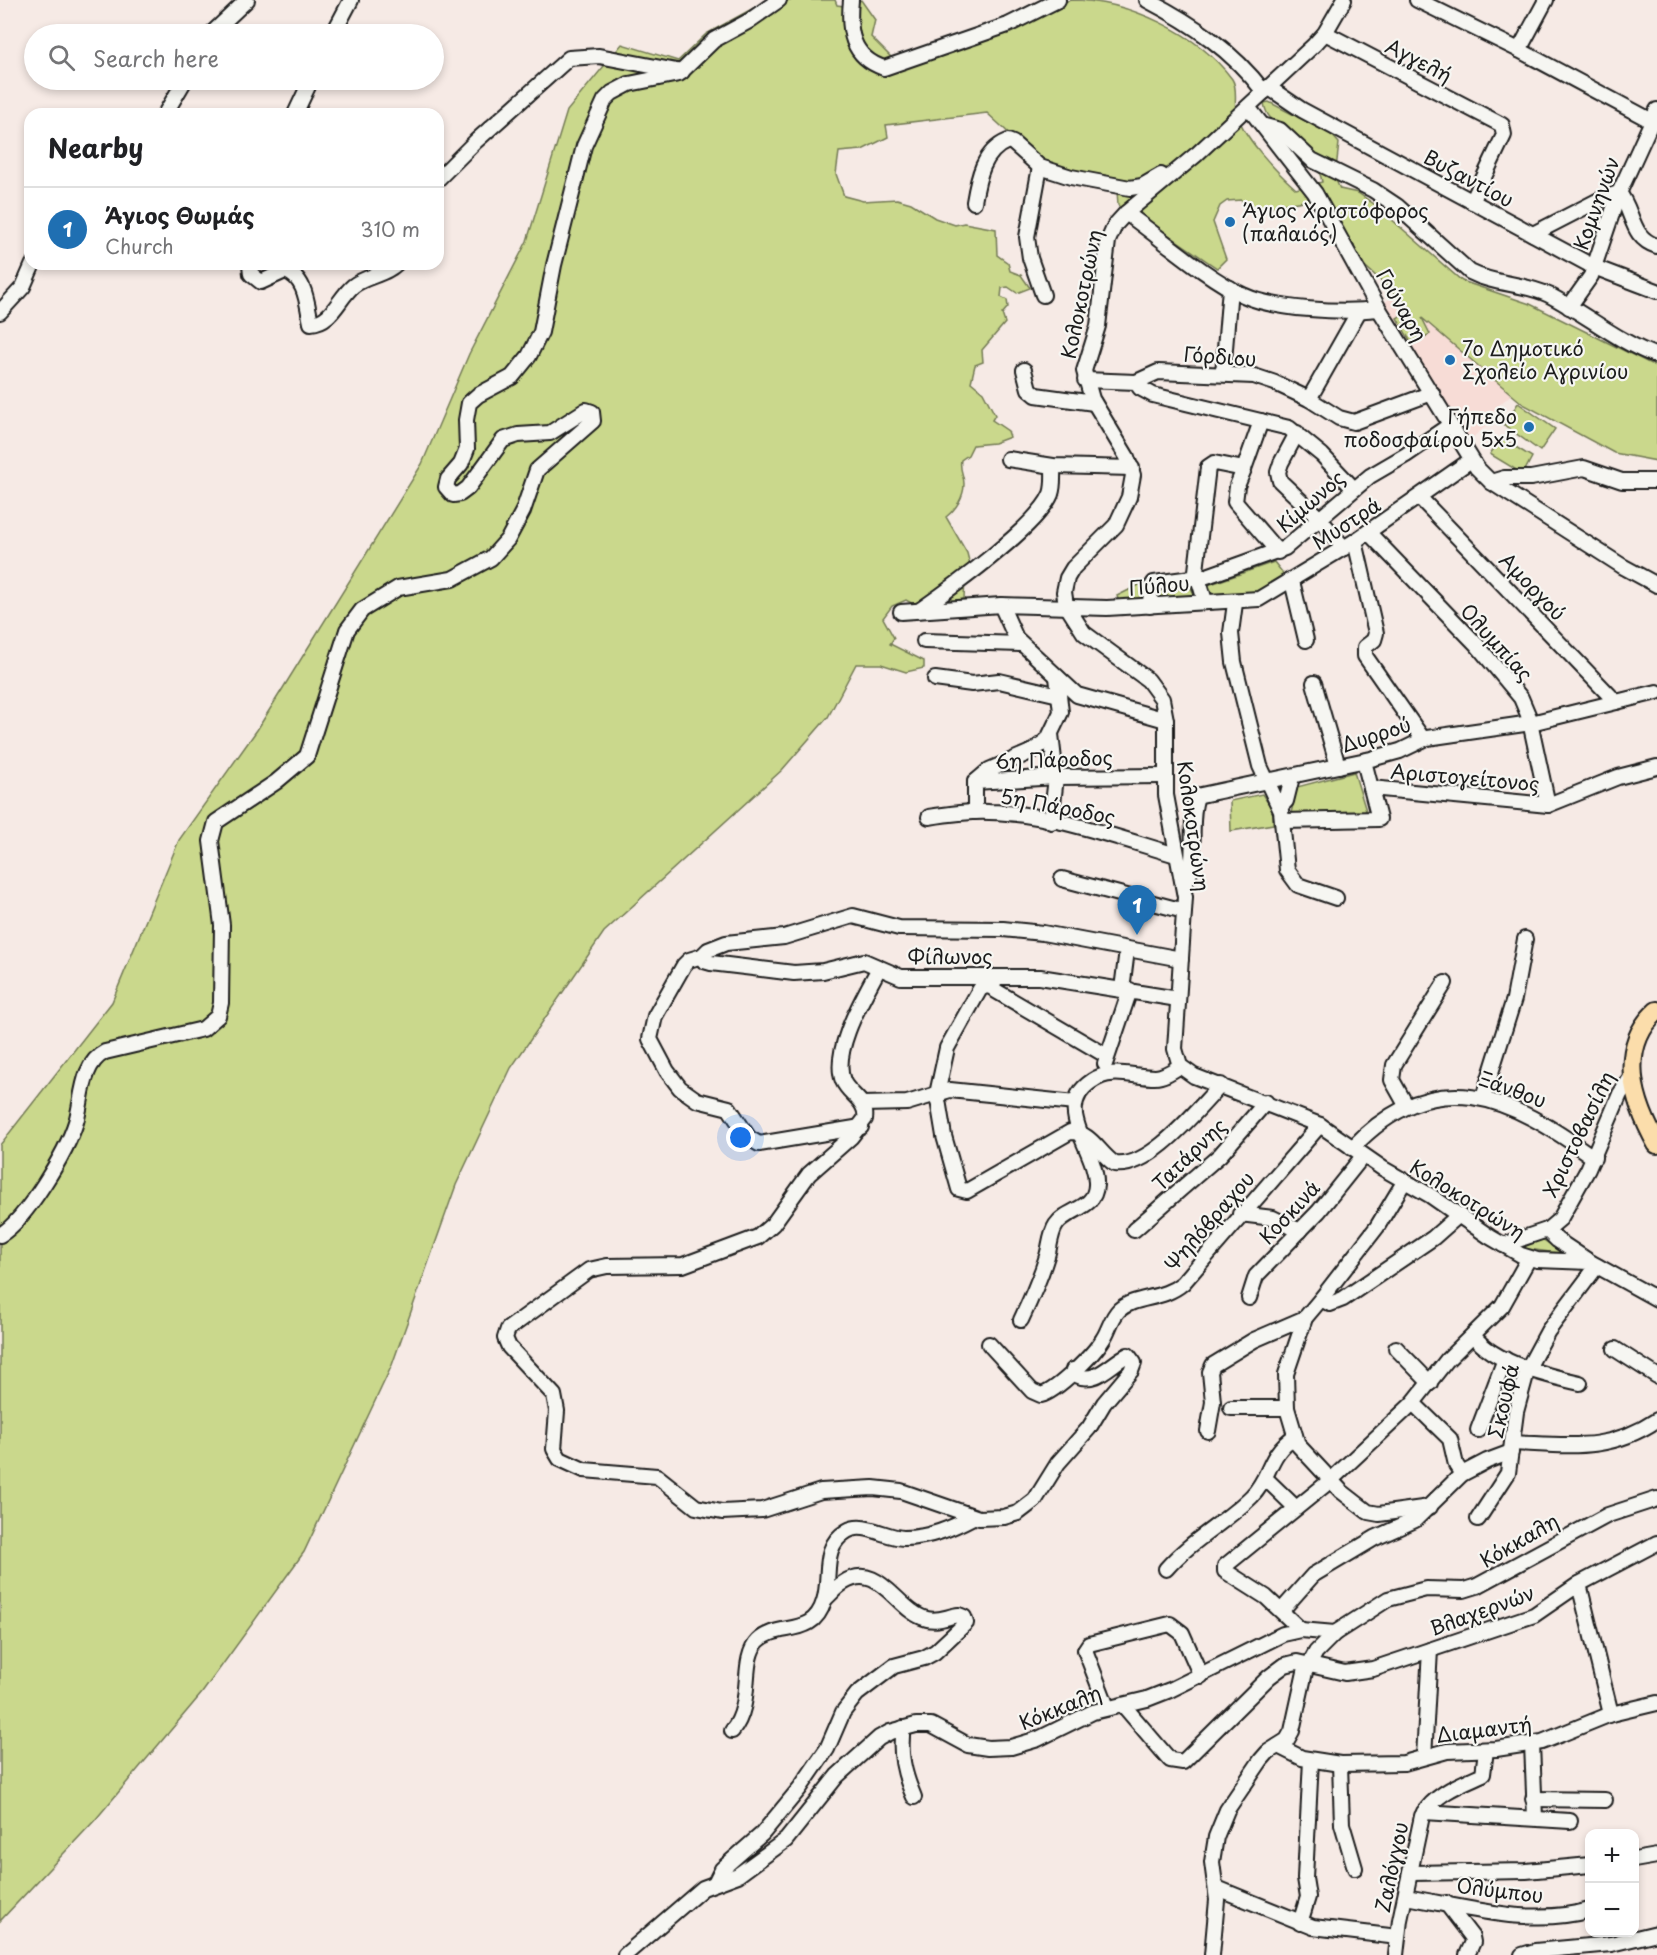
<!DOCTYPE html>
<html lang="en">
<head>
<meta charset="utf-8">
<style>
  body { margin:0; font-family:"Playpen Sans",sans-serif; background:#f6f6f6; color:#202124 }
  .controls { position:absolute; right:18px; bottom:18px; display:grid; overflow:hidden; border-radius:12px; box-shadow:0 3px 9px #0003 }
  .controls button { width:54px; height:54px; display:grid; place-items:center; padding:0; border:0; border-bottom:2px solid #e0e0e0; background:#fff; color:#202124; font:30px sans-serif }
  .you { position:absolute; left:741px; top:1138px; width:21px; height:21px; margin:-15px; border:4px solid #fff; border-radius:50%; background:#1a73e8; box-shadow:0 0 0 9px #1a73e833 }
  .badge { display:grid; place-items:center; width:39px; height:39px; border-radius:50%; background:#1f6fb2; color:#fff; font-size:20px; font-weight:700 }
  .pin { position:absolute; translate:-50% -50px; filter:drop-shadow(0 2px 3px #0008) }
  .pin::after { content:''; position:absolute; top:32px; width:21px; height:18px; background:inherit; clip-path:polygon(0 0,100% 0,50% 100%) }
  .list { margin:0; padding:0; list-style:none }
  h2 { display:flex; justify-content:space-between; align-items:center; height:78px; margin:0; padding:0 24px; font-size:26px }
  h2 small { font-size:20px; font-weight:400; color:#757577 }
  .list li { display:grid; grid-template-columns:39px 1fr auto; gap:18px; align-items:center; box-sizing:border-box; height:84px; padding:0 24px; border-top:2px solid #e0e0e0 }
  .list b { display:block; font-size:22px; white-space:nowrap }
  .list p { margin:0; font-size:20px; white-space:nowrap; color:#757577 }
  .list em { font-size:20px; font-style:normal; color:#757577 }
  .icon { flex:none; width:33px; height:33px; fill:none; stroke:currentColor; stroke-width:2; stroke-linecap:round; stroke-linejoin:round }
  .map { position:relative; flex:none; width:1657px; height:1955px; overflow:hidden }
  .search { position:absolute; background:#fff; box-shadow:0 3px 9px #0003; left:24px; top:24px; width:420px; height:66px; display:flex; align-items:center; gap:15px; box-sizing:border-box; padding:0 21px; border-radius:33px; color:#757577; font-size:22px }
  .panel { position:absolute; background:#fff; box-shadow:0 3px 9px #0003; left:24px; top:108px; width:420px; height:162px; border-radius:18px }
  .map>svg:first-child { display:block }
</style>
</head>
<body>
<div class="map">
<svg width="1657" height="1955" viewBox="0 0 1657 1955">
  <rect width="100%" height="100%" fill="#f6eae5"/>
  <filter id="ink" filterUnits="userSpaceOnUse"><feTurbulence type="fractalNoise" baseFrequency=".0167" numOctaves="2"/><feDisplacementMap in="SourceGraphic" scale="12" xChannelSelector="R" yChannelSelector="G"/><feConvolveMatrix kernelMatrix="1 2 1 2 8 2 1 2 1" color-interpolation-filters="sRGB"/></filter>
  <g filter="url(#ink)">
    <path fill="#f7dcd6" d="M1404 290 1514 392 1496 408 1495 418 1470 440 1464 439 1385 302Z"/>
    <g fill="#cad88c" stroke="#737a54" stroke-width="1.5">
      <path d="M768 0H835L837 5 851 7 861 0 875 20 871 37 902 68C944 51 987 34 1029 17 1042 12 1058 2 1071 0 1128 0 1199 34 1232 79 1238 88 1234 100 1236 110 1241 136 1277 172 1296 189L1322 182C1317 153 1290 148 1284 124 1271 122 1266 115 1264 103L1269 102 1331 134 1339 143 1335 178 1340 189 1358 193 1374 204 1462 281 1530 304 1657 367V461L1614 453 1523 404 1422 318 1430 334 1412 344 1397 318 1412 309 1356 258 1354 245 1335 227 1319 199 1276 205 1265 212 1247 206 1241 200 1227 201 1220 206 1213 222 1226 259 1217 268 1167 234 1122 211 1118 205 1117 191 1046 163 1026 149 987 113 886 125 888 137 862 150 839 152 836 174 844 196 863 201 897 199 911 203 935 218 955 225 964 223 996 229 997 255 1008 263 1010 271 1021 275 1030 288 1017 293 1008 287 1002 288 1001 297 1007 300 1008 307 1002 314 1005 323 982 350 983 362 975 365 971 382 983 392 995 415 992 420 1008 431 1010 437 994 443 973 445 968 455 961 460C959 470 964 475 964 484 964 497 956 509 946 517L967 553 970 565 965 577 964 599 921 608 906 600 892 606 883 618 894 638 890 644 924 661V668L906 672 881 664H856L828 717 782 770 604 932 511 1068 456 1185 392 1365 304 1552 202 1693 96 1819 0 1921V1145L112 1002 179 840 257 730 422 464 469 354 527 241 567 111 622 44 678 61 706 34Z"/>
      <path d="M1518 403 1555 429 1540 451 1504 425Z"/>
      <path d="M1501 438 1532 457 1523 474 1490 454Z"/>
      <path d="M1274 562 1286 577 1256 594 1210 597 1208 585Z"/>
      <path d="M1145 582 1146 605 1120 606 1117 596Z"/>
      <path d="M1191 588 1197 600 1154 606V589Z"/>
      <path d="M1354 772 1367 814 1291 813 1297 787Z"/>
      <path d="M1262 794 1273 810V824L1231 831 1230 801Z"/>
      <path d="M1542 1239 1564 1254 1521 1248Z"/>
    </g>
    <g fill="none" stroke-linecap="round" stroke-linejoin="round">
      <g stroke="#1c1c1c" stroke-width="18">
        <g id="minor">
          <path d="M851 0C848 30 851 57 884 68L1008 25 1058 0"/>
          <path d="M1147 0C1193 24 1232 50 1264 92"/>
          <path d="M1344 0 1325 33 1314 45 1197 154 1126 213 1115 225 1108 241 1098 326 1084 371 1092 399 1127 457 1133 475 1129 497 1116 525 1073 568 1067 578 1064 592 1066 605 1084 633 1148 680 1162 699 1166 720V795L1185 897 1175 1049 1180 1066 1194 1076 1320 1125 1382 1168 1431 1196 1490 1237 1521 1255 1537 1260 1590 1262 1657 1299"/>
          <path d="M1417 0 1519 50 1652 121"/>
          <path d="M1325 33 1502 125 1504 135 1472 202"/>
          <path d="M211 34 247 0"/>
          <path d="M333 34 351 0"/>
          <path d="M1519 50 1546 0"/>
          <path d="M1268 87 1302 110 1594 267 1657 291"/>
          <path d="M1248 107 1315 193 1379 309 1477 468 1491 482 1622 566 1657 585"/>
          <path d="M165 114 185 80"/>
          <path d="M295 114 311 80"/>
          <path d="M1265 126 1280 130 1312 160 1373 190 1397 206 1470 272C1495 285 1524 283 1549 295 1586 314 1618 342 1657 356"/>
          <path d="M1040 167 1027 237 1030 258 1043 295"/>
          <path d="M438 179 476 141 569 58 599 56 682 72"/>
          <path d="M974 202C978 178 983 151 1008 141L1013 143 1040 167 1071 177 1130 188 1142 186 1161 175"/>
          <path d="M1126 213C1160 237 1206 278 1243 295 1275 310 1343 313 1379 309"/>
          <path d="M1533 234 1601 199 1619 193C1634 211 1630 238 1657 246"/>
          <path d="M250 264 251 274 261 282 285 271C306 277 307 305 311 323 332 322 338 299 353 286 365 276 385 275 396 264"/>
          <path d="M1569 307 1591 276 1619 193 1657 110"/>
          <path d="M0 312 23 287 33 264"/>
          <path d="M1024 370 1029 389 1036 395 1094 403"/>
          <path d="M1223 373 1230 288"/>
          <path d="M1085 380 1136 382 1140 388 1153 395 1289 428 1322 455 1354 489"/>
          <path d="M1136 382 1158 372 1254 376 1275 383 1309 399 1339 418 1354 422 1432 393"/>
          <path d="M1309 399 1359 311"/>
          <path d="M1297 433 1281 463 1278 472 1280 481 1319 518 1344 548"/>
          <path d="M1008 459 1053 466 1132 468"/>
          <path d="M1244 469 1237 486 1235 502 1278 552"/>
          <path d="M1491 482 1504 478H1531L1584 468 1622 481H1657"/>
          <path d="M1420 498 1616 702"/>
          <path d="M1368 532 1477 645 1521 698 1529 717 1548 805"/>
          <path d="M1355 541 1376 633 1374 640 1365 647V656L1423 739"/>
          <path d="M1292 581 1306 640"/>
          <path d="M1205 601 1196 571 1208 467 1214 463 1244 469 1261 421"/>
          <path d="M1235 603 1231 633 1234 662 1260 766 1281 811 1287 870 1298 885 1336 898"/>
          <path d="M1001 605 1016 638 1077 695 1166 720"/>
          <path d="M1150 606 1151 588 1154 583 1207 576 1285 548 1370 476 1406 455 1450 425"/>
          <path d="M920 610C950 589 1038 526 1051 494 1054 486 1053 475 1053 466"/>
          <path d="M901 612 1001 605 1107 608 1259 599 1355 541 1471 460"/>
          <path d="M924 641 1021 644"/>
          <path d="M935 679 972 684 999 681 1059 695"/>
          <path d="M1314 683 1338 766"/>
          <path d="M975 782 989 770 1033 751 1048 739 1061 712 1057 677"/>
          <path d="M1371 788 1548 805 1618 777 1657 767"/>
          <path d="M1280 807 1286 801 1292 777"/>
          <path d="M975 812V782L1056 777 1164 776"/>
          <path d="M929 817C949 814 969 811 989 812 1050 813 1118 838 1176 855"/>
          <path d="M1283 821 1379 819 1364 761"/>
          <path d="M1051 822 1056 777 1051 734"/>
          <path d="M1062 879 1184 911"/>
          <path d="M1183 885C1200 872 1187 820 1197 797L1201 795 1371 759 1400 751 1427 738 1531 723 1657 692"/>
          <path d="M702 956 689 960 684 965 655 1016 650 1039 667 1071 680 1088 697 1100 729 1108 749 1138 759 1144 861 1127"/>
          <path d="M879 968C865 995 831 1050 843 1081 849 1095 868 1101 865 1119L851 1137 809 1174 773 1224 758 1237 683 1265 607 1266 589 1270 508 1329 505 1338 509 1347 554 1395 557 1411 554 1449 560 1459 584 1470 657 1476 696 1507 722 1512 762 1510 821 1491 873 1488 901 1491 979 1518 1004 1517 1018 1513 1035 1500 1058 1463 1089 1428 1104 1403 1131 1371 1134 1363 1128 1355C1111 1363 1096 1385 1076 1375L1073 1370"/>
          <path d="M995 980 992 987 996 991 1107 1056"/>
          <path d="M992 987 986 986 980 989 947 1048 937 1094 944 1136 959 1189 967 1191 1070 1132C1092 1132 1098 1153 1115 1164 1151 1169 1198 1108 1221 1085"/>
          <path d="M1122 989 1127 950"/>
          <path d="M1178 999 1040 977H901L864 961 823 971 794 973 711 963 704 961 702 956 708 950 726 943 784 937 853 916 899 928 1003 929 1043 933 1181 959"/>
          <path d="M1105 1064 1130 990"/>
          <path d="M1483 1098 1514 999 1525 939"/>
          <path d="M862 1104 907 1103 950 1090 1075 1103"/>
          <path d="M1406 1105 1392 1080 1394 1065 1445 983"/>
          <path d="M1352 1148C1435 1061 1509 1096 1594 1158"/>
          <path d="M1240 1214 1273 1218 1300 1231"/>
          <path d="M1134 1230 1220 1155 1266 1102"/>
          <path d="M1547 1230 1557 1240 1590 1262"/>
          <path d="M0 1235C26 1220 67 1151 76 1122 83 1099 81 1064 105 1052L203 1029 218 1016 221 1003 222 925 211 841 216 822 276 782 307 756 347 630 362 610 398 588 452 579 491 558 508 539 523 511 537 470 593 421 592 412 586 410 550 433 518 435 503 440 468 488 460 494 453 495 446 487 448 479 461 464 467 449 466 420 469 403 478 395 512 377 529 356 541 332 554 265 584 146 605 100 612 93 629 84 679 74 714 40 749 21 779 0"/>
          <path d="M1503 1245 1547 1230 1560 1219 1588 1169 1620 1094 1632 1076"/>
          <path d="M1249 1298 1256 1276 1319 1211 1363 1156"/>
          <path d="M1321 1299 1377 1227 1404 1182"/>
          <path d="M1021 1320C1031 1299 1040 1279 1047 1256 1050 1247 1050 1234 1056 1225 1067 1208 1095 1210 1096 1185 1098 1150 1050 1109 1092 1081 1111 1067 1133 1077 1155 1077 1164 1077 1172 1071 1180 1066"/>
          <path d="M1474 1336C1493 1363 1549 1376 1580 1383"/>
          <path d="M989 1344 1032 1391 1041 1395C1057 1391 1094 1354 1103 1339 1109 1330 1111 1318 1119 1310 1136 1295 1162 1301 1183 1283L1320 1125"/>
          <path d="M1396 1348 1430 1383"/>
          <path d="M1615 1349 1657 1376"/>
          <path d="M1413 1403 1450 1439 1456 1465 1462 1474"/>
          <path d="M1231 1408H1287"/>
          <path d="M1478 1430 1505 1359"/>
          <path d="M1208 1431 1213 1402 1210 1372 1213 1365 1254 1340 1305 1318"/>
          <path d="M1512 1443C1568 1445 1608 1453 1657 1420"/>
          <path d="M1265 1478 1296 1508"/>
          <path d="M1430 1507 1379 1514 1368 1512 1341 1491 1298 1445 1287 1408 1286 1374 1305 1318 1321 1299 1330 1304 1343 1299 1433 1238 1459 1215"/>
          <path d="M1478 1519 1508 1473 1516 1412 1528 1368 1548 1331 1597 1266"/>
          <path d="M1166 1569C1191 1540 1225 1523 1252 1496 1272 1475 1267 1455 1295 1436"/>
          <path d="M1579 1584 1611 1714"/>
          <path d="M1282 1610 1313 1575 1375 1538 1415 1520 1462 1474 1487 1461 1511 1452"/>
          <path d="M1301 1630 1266 1597 1225 1571V1566L1331 1480 1413 1403 1447 1360 1502 1306 1529 1258"/>
          <path d="M1123 1705 1170 1760 1183 1762 1269 1677 1285 1665 1297 1662 1345 1673 1373 1669 1534 1615 1579 1584 1657 1543"/>
          <path d="M1107 1707 1085 1650 1089 1644 1170 1624 1182 1633 1201 1676"/>
          <path d="M903 1728C899 1753 904 1774 914 1797"/>
          <path d="M732 1731C755 1703 739 1660 758 1641 778 1621 813 1639 824 1601 832 1576 820 1547 847 1531 864 1521 886 1538 904 1538 929 1538 952 1528 973 1517"/>
          <path d="M1532 1744 1535 1818"/>
          <path d="M1278 1746 1302 1758 1340 1764 1404 1763 1447 1751 1496 1749 1542 1742 1611 1714 1657 1703"/>
          <path d="M1424 1757 1430 1650"/>
          <path d="M1340 1764 1342 1824 1355 1868"/>
          <path d="M1533 1799 1605 1800"/>
          <path d="M1424 1812 1570 1821"/>
          <path d="M1634 1860 1657 1856"/>
          <path d="M1412 1873 1526 1871 1590 1865"/>
          <path d="M716 1881 722 1869 762 1834 800 1788 827 1749 843 1712 857 1694 894 1666 924 1658 935 1652 966 1623 964 1617 959 1615C948 1616 939 1622 927 1619 897 1612 879 1559 843 1583 836 1587 831 1594 825 1599"/>
          <path d="M1217 1888 1313 1927 1398 1937"/>
          <path d="M1406 1897C1465 1907 1530 1927 1590 1910"/>
          <path d="M1446 1903 1472 1937 1473 1942 1467 1955"/>
          <path d="M1300 1923 1308 1897 1305 1878 1311 1760"/>
          <path d="M625 1955 703 1888 738 1875 786 1840 837 1776 879 1738 890 1732 916 1725H931L968 1745 988 1748 1011 1747 1038 1739 1093 1712 1147 1699 1170 1690 1283 1634 1301 1630 1335 1633"/>
          <path d="M1212 1955 1217 1900 1212 1862 1216 1837 1227 1810 1261 1760 1268 1752 1287 1740 1292 1731 1305 1672 1316 1652 1335 1633 1388 1599 1426 1589 1464 1590 1477 1586 1608 1515 1657 1499"/>
          <path d="M1396 1955 1400 1920 1422 1816C1435 1793 1461 1784 1483 1774L1486 1750"/>
          <path d="M1522 1955 1535 1951 1611 1944 1657 1933"/>
        </g>
      </g>
      <g stroke="#1c1c1c" stroke-width="22">
        <path id="major" d="M1657 1011C1616 1048 1634 1103 1657 1144"/>
      </g>
      <use href="#minor" stroke="#f6f6f2" stroke-width="14"/>
      <use href="#major" stroke="#fbddab" stroke-width="18"/>
    </g>
  </g>
  <g fill="#1f6fb2" stroke="#f6f6f2" stroke-width="2">
    <circle cx="1230" cy="222" r="6"/>
    <circle cx="1450" cy="360" r="6"/>
    <circle cx="1529" cy="427" r="6"/>
  </g>
  <g text-anchor="middle" dominant-baseline="central" stroke-width="4.5" stroke-linejoin="round" paint-order="stroke">
    <g font-size="20" fill="#1c1c1c" stroke="#f6f6f2">
      <text transform="translate(1419 60) rotate(27)">Αγγελή</text>
      <text transform="translate(1469 178) rotate(28)">Βυζαντίου</text>
      <text transform="translate(1596 203) rotate(-70)">Κομνηνών</text>
      <text transform="translate(1081 294) rotate(-78)">Κολοκοτρώνη</text>
      <text transform="translate(1402 305) rotate(60)">Γούναρη</text>
      <text transform="translate(1220 356) rotate(4)">Γόρδιου</text>
      <text transform="translate(1310 501) rotate(-41)">Κίμωνος</text>
      <text transform="translate(1346 523) rotate(-33)">Μυστρά</text>
      <text transform="translate(1159 585) rotate(-5)">Πύλου</text>
      <text transform="translate(1533 586) rotate(46)">Αμοργού</text>
      <text transform="translate(1497 642) rotate(48)">Ολυμπίας</text>
      <text transform="translate(1376 734) rotate(-18)">Δυρρού</text>
      <text transform="translate(1054 759) rotate(-2)">6η Πάροδος</text>
      <text transform="translate(1465 777) rotate(5)">Αριστογείτονος</text>
      <text transform="translate(1058 806) rotate(11)">5η Πάροδος</text>
      <text transform="translate(1194 826) rotate(82)">Κολοκοτρώνη</text>
      <text x="950" y="956">Φίλωνος</text>
      <text transform="translate(1513 1089) rotate(20)">Ξάνθου</text>
      <text transform="translate(1578 1134) rotate(-64)">Χριστοβασίλη</text>
      <text transform="translate(1189 1154) rotate(-44)">Τατάρνης</text>
      <text transform="translate(1468 1199) rotate(32)">Κολοκοτρώνη</text>
      <text transform="translate(1289 1212) rotate(-47)">Κοσκινά</text>
      <text transform="translate(1209 1221) rotate(-49)">Ψηλόβραχου</text>
      <text transform="translate(1503 1401) rotate(-77)">Σκουφά</text>
      <text transform="translate(1519 1540) rotate(-30)">Κόκκαλη</text>
      <text transform="translate(1482 1610) rotate(-20)">Βλαχερνών</text>
      <text transform="translate(1060 1707) rotate(-22)">Κόκκαλη</text>
      <text transform="translate(1484 1729) rotate(-7)">Διαμαντή</text>
      <text transform="translate(1391 1867) rotate(-78)">Ζαλόγγου</text>
      <text transform="translate(1500 1890) rotate(7)">Ολύμπου</text>
    </g>
    <g font-size="20" fill="#1c1c1c" stroke="#f6f6f2" text-anchor="start">
      <text x="1242" y="210">Άγιος Χριστόφορος<tspan x="1242" dy="23">(παλαιός)</tspan></text>
      <text x="1462" y="348">7ο Δημοτικό<tspan x="1462" dy="23">Σχολείο Αγρινίου</tspan></text>
      <text x="1517" y="416" text-anchor="end">Γήπεδο<tspan x="1517" dy="23">ποδοσφαίρου 5x5</tspan></text>
    </g>
  </g>
</svg>
<div class="controls">
<button>+</button>
<button>−</button>
</div>
<div class="you"></div>
<div class="pin badge" style="left:1137px;top:935px">1</div>
<div class="search"><svg class="icon" aria-label="search" viewBox="0 0 24 24"><circle cx="10" cy="10" r="6"/><path d="M15 15l6 6"/></svg>Search here</div>
<section class="panel">
<h2>Nearby<small></small></h2>
<ul class="list">
<li><span class="badge">1</span><div><b>Άγιος Θωμάς</b><p>Church</p></div><em>310 m</em></li>
</ul>
</section>
</div>
</body>
</html>
